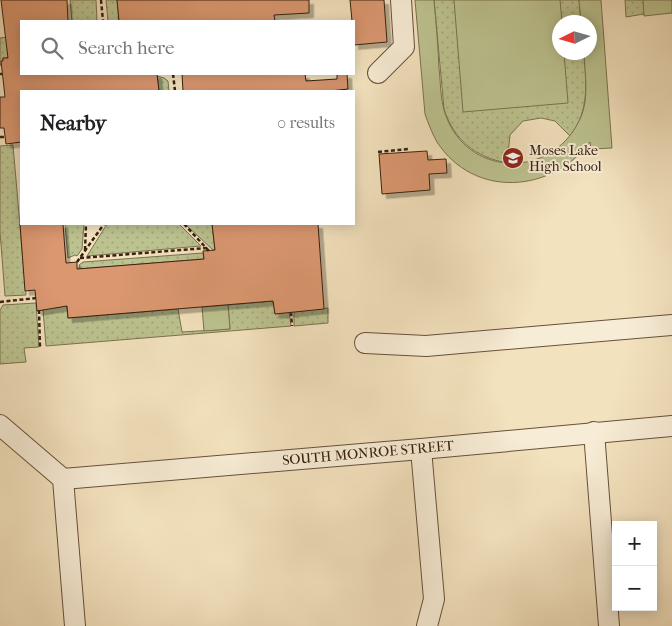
<!DOCTYPE html>
<html lang="en">
<head>
<meta charset="utf-8">
<style>
  body { margin:0; font-family:"IM FELL French Canon",serif; background:#f2f2f2; color:#202124 }
  .controls { position:absolute; right:15px; bottom:15px; display:grid; overflow:hidden; border-radius:0px; box-shadow:0 2px 12px #0003 }
  .controls button { width:45px; height:45px; display:grid; place-items:center; padding:0; border:0; border-bottom:1px solid #e0e0e0; background:#fff; color:#202124; font:25px sans-serif }
  .compass { position:absolute; left:552px; top:15px; width:45px; height:45px; border-radius:50%; background:#fff; box-shadow:0 2px 12px #0003; rotate:265deg }
  .list { margin:0; padding:0; list-style:none }
  h2 { display:flex; justify-content:space-between; align-items:center; height:65px; margin:0; padding:0 20px; font-size:21px }
  h2 small { font-size:16px; font-weight:400; color:#757577 }
  .icon { flex:none; width:28px; height:28px; fill:none; stroke:currentColor; stroke-width:2; stroke-linecap:round; stroke-linejoin:round }
  .map { position:relative; flex:none; width:672px; height:626px; overflow:hidden }
  .search { position:absolute; background:#fff; box-shadow:0 2px 12px #0003; left:20px; top:20px; width:335px; height:55px; display:flex; align-items:center; gap:12px; box-sizing:border-box; padding:0 18px; border-radius:0px; color:#757577; font-size:19px }
  .panel { position:absolute; background:#fff; box-shadow:0 2px 12px #0003; left:20px; top:90px; width:335px; height:135px; border-radius:0px }
  .map>svg:first-child { display:block }
</style>
</head>
<body>
<div class="map">
<svg width="672" height="626" viewBox="0 0 672 626">
  <defs>
    <pattern id="grass-dots" width="8" height="8" patternUnits="userSpaceOnUse" patternTransform="scale(1.25)"><rect width="8" height="8" fill="#bcc390"/><path d="M2 2h.1M6 6h.1" fill="none" stroke="#a2a77b" stroke-width="1.8" stroke-linecap="round"/></pattern>
    <filter id="shadow"><feDropShadow dx="4.5" dy="4.5" stdDeviation="0" flood-color="#0004"/></filter>
  </defs>
  <rect width="100%" height="100%" fill="#f3e2be"/>
  <filter id="stains"><feTurbulence type="fractalNoise" baseFrequency=".004" numOctaves="4"/><feColorMatrix values="0 0 0 0 .2 0 0 0 0 .09 0 0 0 0 .02 0 0 0 .5 -.17"/></filter>
  <radialGradient id="worn" r=".72"><stop offset=".6" stop-color="#630" stop-opacity="0"/><stop offset="1" stop-color="#630" stop-opacity=".3"/></radialGradient>
  <g fill="url(#grass-dots)" stroke="#7a7250">
    <path d="M70 0H96L97 21H72Z"/>
    <path d="M106 0H117L119 21H108Z"/>
    <path d="M434 0H579L581 22H560V52L584 53C586 82 590 111 570 136L555 121 541 118 523 121 510 135 507 163C475 157 454 140 444 109Z"/>
    <path d="M625 0H672L644 14 626 17Z"/>
    <path d="M21 35V47L7 49 8 58H3L0 66V38Z"/>
    <path d="M157 76 164 78 168 81 169 91H159Z"/>
    <path d="M13 145 26 295 5 296 0 232V146Z"/>
    <path d="M65 224H84L82 249 77 256 75 255 68 258Z"/>
    <path d="M107 224H179L201 246 87 256Z"/>
    <path d="M185 224H212L215 250H213Z"/>
    <path d="M203 253 204 259 80 269 79 265 83 262Z"/>
    <path d="M66 299 68 318 178 309 182 332 230 329 228 305 273 301 275 314 289 312 291 326 46 346 43 310Z"/>
    <path d="M36 303 39 347 24 348 26 362 0 364V310L3 305Z"/>
    <path d="M328 308V323L294 326V312Z"/>
  </g>
  <g fill="#bcc390" stroke="#7a7250">
    <path d="M415 0H434C436 23 438 45 439 68 441 86 440 104 448 121 473 177 550 177 578 123 590 102 585 76 584 53L590 52V22H581L579 0H601L612 148 591 149 590 142C552 193 474 199 437 142 432 133 428 123 425 114Z"/>
    <path d="M454 0H560L562 22H560V52L564 53 568 103 463 112Z"/>
    <path d="M643 0H672V13L644 16Z"/>
    <path d="M228 305 230 329 204 331 202 307Z"/>
  </g>
  <g fill="#da976f" stroke="#38210f" filter="url(#shadow)">
    <path d="M1 0H67L68 21H21V74H157L159 91H21V142L6 144 4 128H0V97H5L1 61H3V58H8Z"/>
    <path d="M117 0H309V13L274 15 275 21H119Z"/>
    <path d="M350 0H384L387 42 354 45V21H352Z"/>
    <path d="M182 74H305L306 81 337 79V74H347L348 89 330 91H183Z"/>
    <path d="M427 151 428 160 446 159 447 173 429 174 430 190 382 194 379 154Z"/>
    <path d="M20 224H63L66 263 77 262V269L204 259 203 251 215 250 212 224H318L324 309 275 314 273 301 68 318 67 306 37 311 35 290 25 291Z"/>
  </g>
  <g fill="none" stroke-linecap="round" stroke-linejoin="round">
    <g stroke="#67513b" stroke-width="22">
      <g id="minor">
        <path d="M378 73 404 47 401 0"/>
        <path d="M365 343 426 346 672 325"/>
        <path d="M0 425 63 479 75 626"/>
        <path d="M594 432 609 626"/>
        <path d="M421 449 434 599 427 626"/>
        <path d="M63 479 421 449 672 426"/>
      </g>
    </g>
    <g stroke="#38210f" stroke-width="2.5" stroke-dasharray="4 2.5" stroke-linecap="butt">
      <path d="M101 0 103 21"/>
      <path d="M0 74H2"/>
      <path d="M173 74 175 91"/>
      <path d="M0 137H5"/>
      <path d="M378 152 408 149"/>
      <path d="M184 224 209 251"/>
      <path d="M85 250 86 224"/>
      <path d="M80 258 207 248"/>
      <path d="M77 262 104 224"/>
      <path d="M0 302 36 298"/>
      <path d="M39 310 40 347"/>
      <path d="M291 312 292 326"/>
    </g>
    <use href="#minor" stroke="#f7ecd5" stroke-width="20"/>
  </g>
  <defs>
    <g id="school-disc" transform="scale(1.125)"><circle r="9.5" fill="#8f2418" stroke="#f7ecd5"/><path d="M0-5L7-2L0 1L-7-2ZM-4 1L0 2.5L4 1V4Q0 6-4 4Z" fill="#fff"/></g>
  </defs>
  <g fill-rule="evenodd">
    <use href="#school-disc" x="513" y="158"/>
  </g>
  <g text-anchor="middle" dominant-baseline="central" stroke-width="4" stroke-linejoin="round" paint-order="stroke">
    <g font-size="14" fill="#38210f" stroke="#f7ecd5" text-anchor="start">
      <text x="529" y="150">Moses Lake<tspan x="529" dy="16">High School</tspan></text>
    </g>
    <g font-size="14" fill="#38210f" stroke="#f7ecd5">
      <text transform="translate(368 453) rotate(-5)">SOUTH MONROE STREET</text>
    </g>
  </g>
  <rect width="100%" height="100%" filter="url(#stains)"/>
  <rect width="100%" height="100%" fill="url(#worn)"/>
</svg>
<div class="controls">
<button>+</button>
<button>−</button>
</div>
<svg class="compass" viewBox="-18 -18 36 36"><path d="M0-13l5 13h-10z" fill="#e53935"/><path d="M0 13l5-13h-10z" fill="#757577"/></svg>
<div class="search"><svg class="icon" aria-label="search" viewBox="0 0 24 24"><circle cx="10" cy="10" r="6"/><path d="M15 15l6 6"/></svg>Search here</div>
<section class="panel">
<h2>Nearby<small>0 results</small></h2>
<ul class="list">
</ul>
</section>
</div>
</body>
</html>
